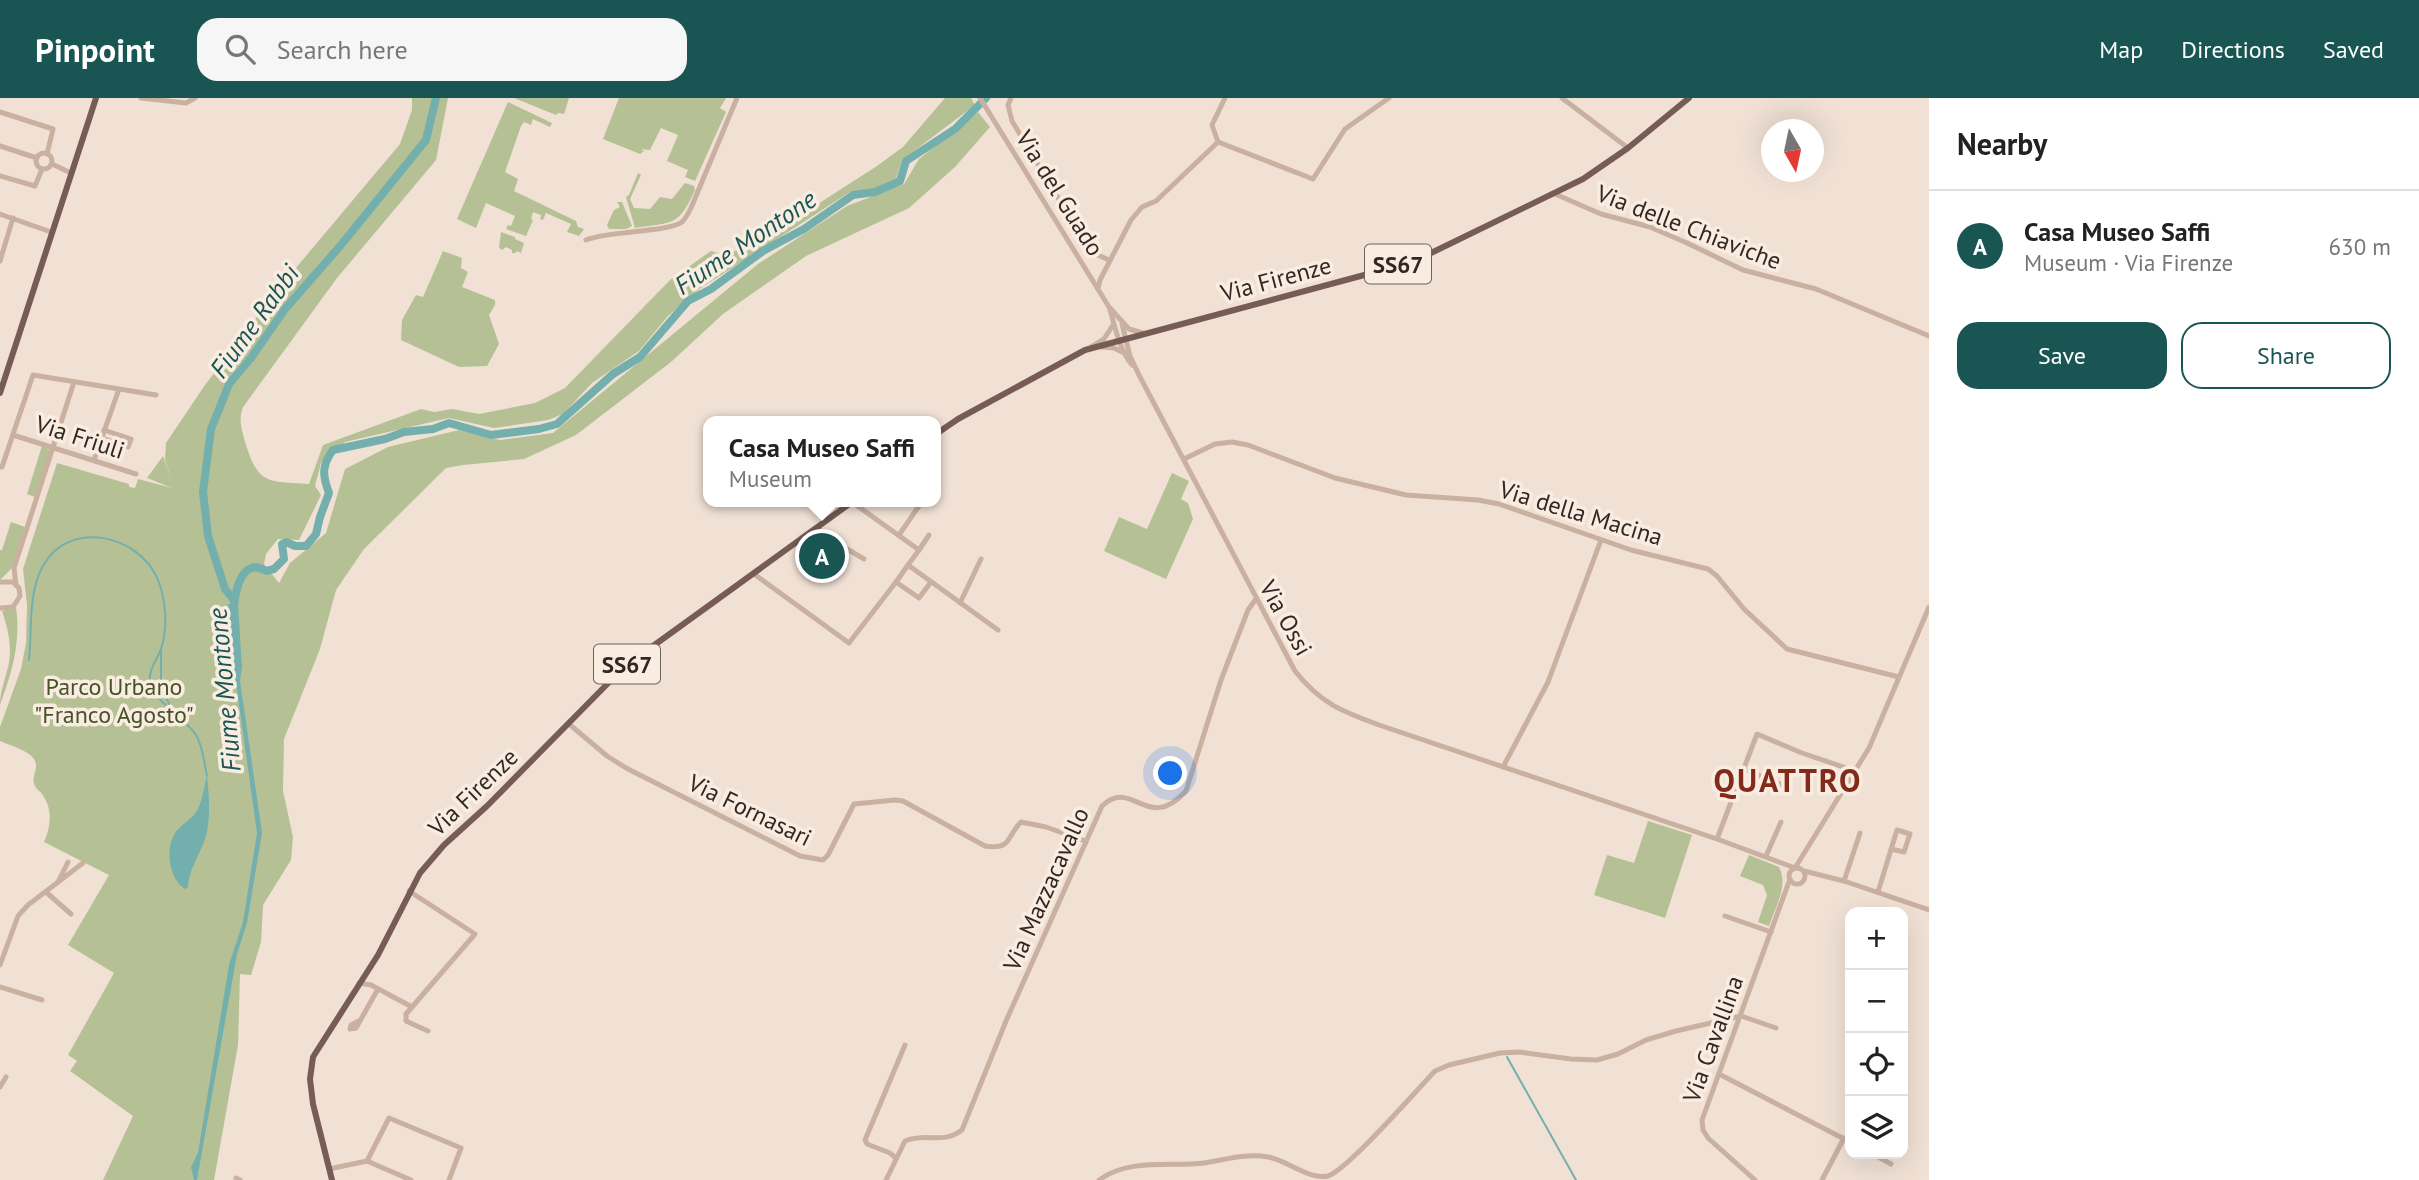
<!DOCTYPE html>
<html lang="en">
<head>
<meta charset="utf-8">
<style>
  body { margin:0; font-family:"PT Sans",sans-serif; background:#f6f6f6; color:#222 }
  .controls { position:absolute; right:21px; bottom:21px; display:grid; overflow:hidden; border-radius:14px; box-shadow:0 7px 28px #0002 }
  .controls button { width:63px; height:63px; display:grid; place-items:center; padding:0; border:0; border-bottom:2px solid #e0e0e0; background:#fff; color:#222; font:35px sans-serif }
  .compass { position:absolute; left:1761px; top:21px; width:63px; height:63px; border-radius:50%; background:#fff; box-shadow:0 7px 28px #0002; rotate:171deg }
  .you { position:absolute; left:1171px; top:676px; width:24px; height:24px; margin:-18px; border:5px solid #fff; border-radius:50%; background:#1a73e8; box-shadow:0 0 0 10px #1a73e833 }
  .badge { display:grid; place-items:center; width:46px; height:46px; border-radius:50%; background:#195553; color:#fff; font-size:23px; font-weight:700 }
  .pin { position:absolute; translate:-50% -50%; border:4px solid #fff; box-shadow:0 2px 7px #0006 }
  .popup { position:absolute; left:703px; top:318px; width:238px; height:91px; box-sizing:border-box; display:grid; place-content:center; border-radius:14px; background:#fff; filter:drop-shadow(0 2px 5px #0005); font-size:23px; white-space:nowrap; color:#767676 }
  .popup b { font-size:26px; color:#222 }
  .popup::after { content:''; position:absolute; left:50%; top:100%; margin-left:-14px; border:14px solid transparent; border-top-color:#fff }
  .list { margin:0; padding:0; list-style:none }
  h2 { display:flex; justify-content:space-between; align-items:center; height:91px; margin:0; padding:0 28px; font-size:30px }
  h2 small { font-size:23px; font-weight:400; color:#767676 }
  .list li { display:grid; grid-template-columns:46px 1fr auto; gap:21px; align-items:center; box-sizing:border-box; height:112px; padding:0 28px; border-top:2px solid #e0e0e0 }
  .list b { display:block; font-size:26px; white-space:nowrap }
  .list p { margin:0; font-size:23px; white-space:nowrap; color:#767676 }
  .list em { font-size:23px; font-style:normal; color:#767676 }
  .actions { display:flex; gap:14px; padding:21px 28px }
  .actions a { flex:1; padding:16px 0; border:2px solid #195553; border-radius:21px; text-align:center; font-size:24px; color:#195553 }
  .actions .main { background:#195553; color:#fff }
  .icon { flex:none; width:38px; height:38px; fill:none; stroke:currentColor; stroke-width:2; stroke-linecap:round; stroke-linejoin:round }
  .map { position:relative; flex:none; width:1929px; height:1082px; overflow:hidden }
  header { display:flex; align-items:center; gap:42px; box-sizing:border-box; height:98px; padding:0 35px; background:#195553; color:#fff }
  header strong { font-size:33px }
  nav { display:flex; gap:38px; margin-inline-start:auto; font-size:24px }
  .search { width:490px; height:63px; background:#f6f6f6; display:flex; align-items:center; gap:18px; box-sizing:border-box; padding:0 24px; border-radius:21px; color:#767676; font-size:26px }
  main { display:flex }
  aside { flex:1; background:#fff }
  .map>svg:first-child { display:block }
</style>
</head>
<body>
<header>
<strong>Pinpoint</strong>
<div class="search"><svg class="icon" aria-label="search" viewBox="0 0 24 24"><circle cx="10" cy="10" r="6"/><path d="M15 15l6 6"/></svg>Search here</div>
<nav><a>Map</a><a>Directions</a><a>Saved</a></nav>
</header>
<main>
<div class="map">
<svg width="1929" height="1082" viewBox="0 0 1929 1082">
  <rect width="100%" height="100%" fill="#f1e1d5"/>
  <g fill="#b5c095">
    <path d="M412 0H448L436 62 337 180 243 309C238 323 242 332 246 347 259 388 269 383 309 386L323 347 421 311 434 314 452 311 479 316 535 305 565 290 670 182 711 153 722 156 751 149 877 68 903 49 945 0H971L975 7 902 62 896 80 873 91 850 94 701 190 668 218 639 253 592 285 563 316 548 322 494 330 449 320 345 344 321 365 315 388 321 397 299 442 278 441 266 456 264 466 279 485 290 465 326 435 345 371 388 349 459 332 500 342 553 335 758 166 847 108 904 86 919 61 978 14 990 29 955 69 909 110 806 158 723 216 671 264 576 337 524 361 463 367 446 370 364 451 336 492 320 551 284 641 283 693 293 739 291 762 263 807 261 844 251 877 240 876 238 947 214 1082H103L133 1018 70 973 77 963 68 957 114 875 68 847 109 777 44 744C51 728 53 711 42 696 40 693 37 692 35 688 30 679 40 670 34 661 28 652 9 647 0 643V629L21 571 26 545 27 507 23 471 57 365 129 386V389L135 390 138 381 172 390 147 380 163 358 172 383 165 362 166 345 205 287 274 196 400 46 412 12Z"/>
    <path d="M514 0H569L564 16 558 15 556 17Z"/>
    <path d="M619 0H726L720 10 726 14 695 83 685 79 688 72 667 63 678 37 661 30 650 52 641 51 644 53 640 56 603 41Z"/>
    <path d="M508 4 552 25 550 29 533 21 531 27 524 24 521 28 505 74 518 81 514 93 576 123 578 129 584 131 579 138 567 134 571 126 546 115 543 122 540 121 541 117 533 114 531 121 533 122 526 138 506 131 508 127 511 128 515 118 486 105 476 130 457 121Z"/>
    <path d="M638 75 641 77 630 101 634 110 650 111 660 99 672 101 685 85 694 88 695 92C678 129 673 124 635 130L626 99 629 97Z"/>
    <path d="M617 104H622L632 128 626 131H609L607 127 614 112 620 109Z"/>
    <path d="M501 134 515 139V141L524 145 521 155 517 153 515 155H512V152L506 149 502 152 499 150Z"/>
    <path d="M443 153 462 160 461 170 468 174 462 189 495 202V207L489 217 499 246 487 268 459 269 401 242 402 222 416 197 423 199Z"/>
    <path d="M42 348 50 352 35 399 27 396Z"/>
    <path d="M1172 375 1189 383 1181 401 1188 405 1193 421 1166 481 1104 453 1119 419 1147 431Z"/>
    <path d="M11 424 25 429 11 471 0 482V452H2Z"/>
    <path d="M16 509C21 544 12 575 0 607 0 593 5 582 8 569 13 551 8 530 2 513Z"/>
    <path d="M1648 723 1692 737 1665 820 1594 797 1607 757 1634 765Z"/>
    <path d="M1749 757 1779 769C1789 788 1775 809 1769 828L1758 824 1767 797 1763 787 1740 778Z"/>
  </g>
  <g fill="#73afac">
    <path d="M228 506 238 507 242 569 240 583 262 735 247 825 237 856 197 1082H194L191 1069 198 1055 229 867 243 824 257 735 235 578Z"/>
    <path d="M207 678C209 698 211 718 206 738 201 755 188 772 188 789L185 791C169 781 165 751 175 735 181 726 193 721 198 711 203 701 204 688 207 678Z"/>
  </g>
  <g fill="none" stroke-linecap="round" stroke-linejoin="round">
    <g stroke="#73afac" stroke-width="2">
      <path d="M161 553V588L170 608"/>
      <path d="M29 562C32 532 28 494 43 468 69 420 140 437 158 482 166 502 168 530 161 551 157 562 148 572 150 585 153 602 186 621 196 637 203 648 204 664 207 678"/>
      <path d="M1507 959 1576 1082"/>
    </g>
    <g stroke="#73afac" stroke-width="8">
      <path d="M234 502 225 491 208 438 203 394 211 331 222 304 229 286 251 260 285 211 341 147 426 42 436 0"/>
      <path d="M234 516C233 498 241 457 266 473L274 471 284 461 282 446 286 444 295 448H306L316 436 320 419 329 395C322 377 322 367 333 352L385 341 404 334 433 331 449 325 491 337 539 331 557 326 613 276 640 259 688 203 711 191 763 153 804 131 853 97 875 94 900 83 906 63 955 31 986 0"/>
    </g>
    <g stroke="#c9b0a1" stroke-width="5">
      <path d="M141 0 186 5 195 0"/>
      <path d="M980 0 1109 209 1129 231 1143 235"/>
      <path d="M1011 0 1008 7 1012 23 1049 85 1091 154 1109 162"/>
      <path d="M1562 0 1628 50"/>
      <path d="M0 14 53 31 47 56"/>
      <path d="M1218 44 1212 27 1225 0"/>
      <path d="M0 48 37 60"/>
      <circle cx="44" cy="63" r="8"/>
      <path d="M52 66 71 75"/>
      <path d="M0 78 35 88 42 71"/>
      <path d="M1555 96 1601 116 1650 129 1687 145 1743 172 1816 191 1929 238"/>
      <path d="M0 116 51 134"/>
      <path d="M586 142C609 132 666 135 682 124 685 121 689 114 691 110L737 0"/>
      <path d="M0 163 13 120"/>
      <path d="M1098 191 1100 182 1131 122 1142 109 1156 103 1218 44 1313 81 1345 31 1389 0"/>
      <path d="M1110 212C1116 232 1119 250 1132 267"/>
      <path d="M1122 226 1130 258 1139 277 1295 573C1321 606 1343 614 1382 628L1717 741 1795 770 1869 650 1929 509"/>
      <path d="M1091 249 1104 241 1113 227"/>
      <path d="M1102 249 1114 250 1122 254"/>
      <path d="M13 337 136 376"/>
      <path d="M102 340 128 349 131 341 104 332"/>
      <path d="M1184 361 1215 346 1232 344 1248 347 1335 380 1406 397 1478 402 1499 406 1631 452 1708 471 1717 478 1744 511 1787 551 1899 579"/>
      <path d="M94 362 119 291"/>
      <path d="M0 369H2L33 277 156 297"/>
      <path d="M852 404 919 452 929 437"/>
      <path d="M817 429 825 438 864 461"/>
      <path d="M899 437 921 405"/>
      <path d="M919 452 908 467 998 532"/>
      <path d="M908 467 896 484 919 500 931 484"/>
      <path d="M754 476 849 545 896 484"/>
      <path d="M0 484H13L19 490 20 498 13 509 0 510"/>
      <path d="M16 487 14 470 74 284"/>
      <path d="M960 505 981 461"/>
      <path d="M569 626 607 658 626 670 800 758 823 762 828 757 854 706 895 702 903 703 985 748C1012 752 1006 739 1021 724L1046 729 1085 743"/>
      <path d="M1503 669 1548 584 1601 442"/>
      <path d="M1744 671 1782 687"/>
      <path d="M1717 741 1757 636 1802 655 1855 673"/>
      <path d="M1766 758 1781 724"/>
      <circle cx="1797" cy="778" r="8"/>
      <path d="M1804 773 1844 783 1929 812"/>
      <path d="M1844 783 1860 735"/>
      <path d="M58 784 68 764"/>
      <path d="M409 793 475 836 406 916V923L428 933"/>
      <path d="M46 794 71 816"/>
      <path d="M1878 794 1897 732 1910 736 1904 754 1891 751"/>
      <path d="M1725 818 1771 834"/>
      <path d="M0 867 18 818 28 807 83 765"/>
      <path d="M359 885 371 887 412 909"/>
      <path d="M0 889 42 902"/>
      <path d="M359 923 351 927 350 931 356 930 378 891"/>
      <path d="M1719 976 1850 1044"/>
      <path d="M0 989 6 979"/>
      <path d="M1873 1056 1891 1066"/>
      <path d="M896 1060 890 1055 867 1046 865 1042 905 947"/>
      <path d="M367 1063 389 1020 461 1050 449 1082"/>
      <path d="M367 1063 411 1082"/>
      <path d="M329 1071 367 1063"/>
      <path d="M236 1082V1080L240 1082"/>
      <path d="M886 1082 905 1043C927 1034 942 1047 962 1032L1006 923 1102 708C1133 679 1147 736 1186 693L1221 582 1248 512 1256 501"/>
      <path d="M1099 1082C1129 1060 1169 1069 1204 1065 1225 1062 1245 1055 1268 1059 1287 1062 1308 1082 1328 1078 1347 1072 1416 993 1435 973L1449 967 1500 955 1519 954 1571 961 1597 962 1618 956 1646 942 1676 933 1741 918 1776 930"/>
      <path d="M1755 1082 1708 1040 1703 1032 1702 1022 1790 781"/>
      <path d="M1822 1082 1844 1040"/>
    </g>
    <g stroke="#765c54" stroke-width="6">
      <path d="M0 295 96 0"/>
      <path d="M936 336 958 321 1085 252 1368 176 1431 155 1583 81 1628 50 1689 0"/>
      <path d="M332 1082 313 1006 310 981 313 959 378 857 420 775 444 747 487 708 624 569 852 404"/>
    </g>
  </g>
  <g text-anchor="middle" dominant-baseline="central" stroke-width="7" stroke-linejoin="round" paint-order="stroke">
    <g fill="#f9ece1" stroke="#6e625d" stroke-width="2">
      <rect x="1365" y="146.5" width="66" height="39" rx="5"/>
      <rect x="594" y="546.5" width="66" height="39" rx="5"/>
    </g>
    <g font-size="23" font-weight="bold" fill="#332724">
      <text x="1398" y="166">SS67</text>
      <text x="627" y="566">SS67</text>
    </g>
    <g font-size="24" fill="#332724" stroke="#f9ece1">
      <text transform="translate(1060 95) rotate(58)">Via del Guado</text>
      <text transform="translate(1689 129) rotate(21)">Via delle Chiaviche</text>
      <text transform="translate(1276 181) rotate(-15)">Via Firenze</text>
      <text transform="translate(80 339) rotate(18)">Via Friuli</text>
      <text transform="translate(1581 415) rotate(17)">Via della Macina</text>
      <text transform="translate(1286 520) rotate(61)">Via Ossi</text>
      <text transform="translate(473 694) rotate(-44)">Via Firenze</text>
      <text transform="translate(750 712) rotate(26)">Via Fornasari</text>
      <text transform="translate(1046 791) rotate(-66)">Via Mazzacavallo</text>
      <text transform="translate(1713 941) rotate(-70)">Via Cavallina</text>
    </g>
    <g font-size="24" fill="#465227" stroke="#f9ece1">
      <text x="114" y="588">Parco Urbano<tspan x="114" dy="28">"Franco Agosto"</tspan></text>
    </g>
    <g font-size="26" font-style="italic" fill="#195553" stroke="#f9ece1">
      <text transform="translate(745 144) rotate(-34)">Fiume Montone</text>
      <text transform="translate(254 223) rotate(-54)">Fiume Rabbi</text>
      <text transform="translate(224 592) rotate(-95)">Fiume Montone</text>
    </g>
    <g font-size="32" font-weight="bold" letter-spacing="2" fill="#842a1b" stroke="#f9ece1">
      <text x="1788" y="682">QUATTRO</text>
    </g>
  </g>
</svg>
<div class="controls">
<button>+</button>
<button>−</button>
<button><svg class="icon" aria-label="locate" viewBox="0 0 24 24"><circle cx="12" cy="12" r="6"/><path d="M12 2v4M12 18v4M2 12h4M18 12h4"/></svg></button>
<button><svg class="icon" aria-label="layers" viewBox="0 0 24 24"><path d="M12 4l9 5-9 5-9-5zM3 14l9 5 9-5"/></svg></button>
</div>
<svg class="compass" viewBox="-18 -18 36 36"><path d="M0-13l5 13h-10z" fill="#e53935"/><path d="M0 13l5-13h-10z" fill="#767676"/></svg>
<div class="you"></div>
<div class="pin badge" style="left:822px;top:458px">A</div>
<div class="popup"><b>Casa Museo Saffi</b>Museum</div>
</div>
<aside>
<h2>Nearby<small></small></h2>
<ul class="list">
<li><span class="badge">A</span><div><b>Casa Museo Saffi</b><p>Museum · Via Firenze</p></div><em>630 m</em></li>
</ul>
<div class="actions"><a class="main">Save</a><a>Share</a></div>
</aside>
</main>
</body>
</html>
